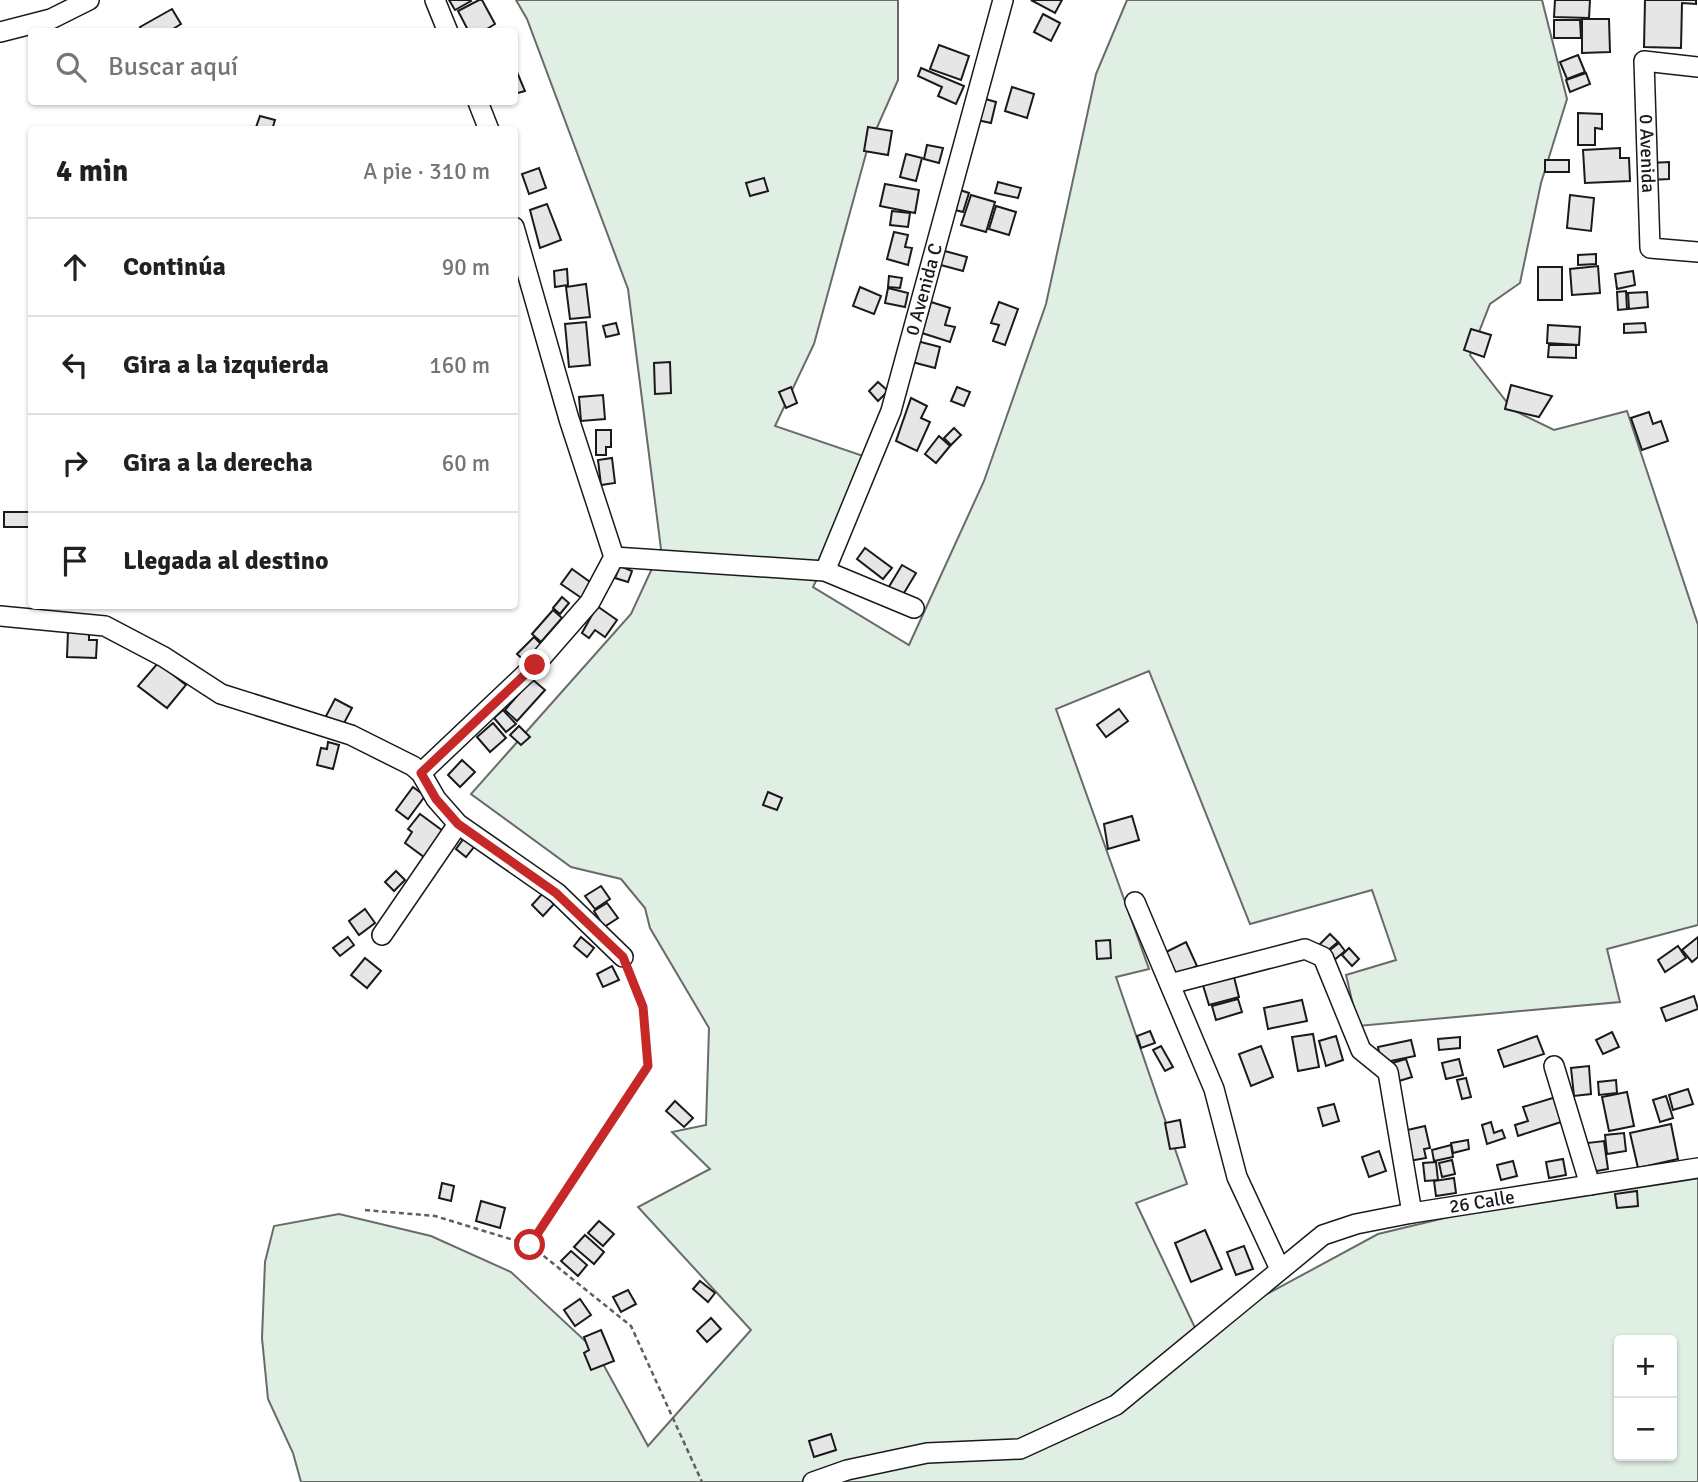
<!DOCTYPE html>
<html lang="es">
<head>
<meta charset="utf-8">
<style>
  body { margin:0; font-family:Signika,sans-serif; background:#f6f6f6; color:#202124 }
  .controls { position:absolute; right:21px; bottom:21px; display:grid; overflow:hidden; border-radius:7px; box-shadow:0 2px 5px #0004 }
  .controls button { width:63px; height:63px; display:grid; place-items:center; padding:0; border:0; border-bottom:2px solid #e0e0e0; background:#fff; color:#202124; font:35px sans-serif }
  .stop { position:absolute; width:21px; height:21px; margin:-16px; border:5px solid #c62828; border-radius:50%; background:#fff }
  .stop.end { background:#c62828; border-color:#fff; box-shadow:0 2px 7px #0008 }
  .list { margin:0; padding:0; list-style:none }
  h2 { display:flex; justify-content:space-between; align-items:center; height:91px; margin:0; padding:0 28px; font-size:30px }
  h2 small { font-size:23px; font-weight:400; color:#757577 }
  .list li { display:grid; grid-template-columns:46px 1fr auto; gap:21px; align-items:center; box-sizing:border-box; height:98px; padding:0 28px; border-top:2px solid #e0e0e0 }
  .list b { display:block; font-size:26px; white-space:nowrap }
  .list em { font-size:23px; font-style:normal; color:#757577 }
  .icon { flex:none; width:38px; height:38px; fill:none; stroke:currentColor; stroke-width:2; stroke-linecap:round; stroke-linejoin:round }
  .map { position:relative; flex:none; width:1698px; height:1482px; overflow:hidden }
  .search { position:absolute; background:#fff; box-shadow:0 2px 5px #0004; left:28px; top:28px; width:490px; height:77px; display:flex; align-items:center; gap:18px; box-sizing:border-box; padding:0 24px; border-radius:7px; color:#757577; font-size:26px }
  .panel { position:absolute; background:#fff; box-shadow:0 2px 5px #0004; left:28px; top:126px; width:490px; height:483px; border-radius:7px }
  .map>svg:first-child { display:block }
</style>
</head>
<body>
<div class="map">
<svg width="1698" height="1482" viewBox="0 0 1698 1482">
  <rect width="100%" height="100%" fill="#fff"/>
  <path fill="#e0efe3" stroke="#6a6a6a" stroke-width="2" fill-rule="evenodd" d="M516 0H898V80L867 150 814 344 775 426 875 460 813 587 909 645 984 481 1046 304 1096 74 1127 0H1542L1567 99 1541 183 1520 283 1490 304 1470 355 1513 410 1554 430 1627 411 1698 625V925L1607 949 1620 1002 1358 1026 1346 975 1396 960 1372 890 1250 924 1149 671 1056 709 1149 969 1116 977 1187 1184 1136 1203 1197 1332 1378 1234 1503 1204 1698 1175V1482H301L293 1453 268 1399 262 1338 265 1262 274 1226 339 1214 431 1236 511 1272 596 1351 648 1446 751 1330 638 1207 710 1169 672 1132 706 1125 709 1028 650 928 645 908 621 879 571 867 471 794 631 614 661 549 628 289 527 19ZM1619 1340H1672V1456H1619Z"/>
  <g fill="#e6e6e6" stroke="#1a1a1a" stroke-width="2">
    <path d="M449 0H470L471 1 455 10Z"/>
    <path d="M479 0H482L495 24 482 32H469L458 11Z"/>
    <path d="M1031 0H1062L1055 13Z"/>
    <path d="M1555 0H1590L1589 18 1554 17Z"/>
    <path d="M1645 0H1696V4L1682 3 1681 48 1644 47Z"/>
    <path d="M172 9 181 24 168 32H143L140 27Z"/>
    <path d="M1043 14 1060 23 1051 41 1034 32Z"/>
    <path d="M1582 19H1609L1610 52 1582 53Z"/>
    <path d="M1554 20H1580L1581 38H1554Z"/>
    <path d="M939 45 969 56 961 80 930 69Z"/>
    <path d="M1578 55 1585 72 1567 79 1560 62Z"/>
    <path d="M514 65 525 91 514 94Z"/>
    <path d="M921 68 964 86 956 104 938 96 942 87 918 76Z"/>
    <path d="M1586 73 1590 84 1570 92 1566 80Z"/>
    <path d="M1012 87 1034 94 1027 118 1005 111Z"/>
    <path d="M982 98 996 102 991 123 977 120Z"/>
    <path d="M1578 113 1602 114V129L1595 128V145H1578Z"/>
    <path d="M260 116 275 120 272 130H255Z"/>
    <path d="M868 127 892 131 888 155 864 151Z"/>
    <path d="M927 145 943 148 939 163 924 159Z"/>
    <path d="M1620 148V158H1629L1630 181 1585 183 1583 150Z"/>
    <path d="M906 154 922 158 916 181 900 177Z"/>
    <rect x="1545" y="160" width="24" height="12"/>
    <path d="M1669 162V179L1650 180V163Z"/>
    <path d="M539 168 546 188 529 194 522 174Z"/>
    <path d="M764 178 768 191 750 196 746 183Z"/>
    <path d="M998 182 1021 188 1018 198 995 193Z"/>
    <path d="M885 184 919 190 915 213 880 206Z"/>
    <path d="M957 189 969 193 963 212 951 209Z"/>
    <path d="M971 195 995 202 986 232 961 225Z"/>
    <path d="M1570 195 1594 198 1591 231 1567 228Z"/>
    <path d="M547 204 561 240 540 248 530 210Z"/>
    <path d="M996 206 1016 212 1009 235 989 229Z"/>
    <path d="M892 211 910 213 908 227 890 225Z"/>
    <path d="M894 232 908 235 905 247 912 248 908 265 887 259Z"/>
    <path d="M941 250 967 257 963 271 937 264Z"/>
    <path d="M1596 254V264L1578 265V255Z"/>
    <path d="M1598 266 1600 293 1572 295 1570 269Z"/>
    <rect x="1538" y="267" width="24" height="33"/>
    <path d="M567 269 568 285 555 287 554 271Z"/>
    <path d="M1633 271 1635 285 1617 289 1615 274Z"/>
    <path d="M889 276 902 278 900 288 888 287Z"/>
    <path d="M586 284 590 317 570 319 566 287Z"/>
    <path d="M860 287 881 296 874 314 853 306Z"/>
    <path d="M888 288 908 293 905 307 885 303Z"/>
    <path d="M1626 291 1627 309 1618 310 1617 292Z"/>
    <path d="M1647 292 1648 307 1629 309 1628 293Z"/>
    <path d="M931 302 950 308 945 325 955 327 950 342 922 333Z"/>
    <path d="M999 302 1018 309 1005 345 993 341 999 325 991 323Z"/>
    <path d="M586 322 590 365 569 367 565 324Z"/>
    <path d="M616 323 619 334 606 337 603 326Z"/>
    <path d="M1645 323 1646 332 1624 333V324Z"/>
    <path d="M1548 325 1580 327 1579 345 1547 343Z"/>
    <path d="M1471 329 1491 335 1484 357 1464 350Z"/>
    <path d="M917 341 940 347 935 368 912 362Z"/>
    <path d="M1549 345H1576V358L1548 357Z"/>
    <path d="M670 362 671 393 655 394 654 363Z"/>
    <path d="M878 382 888 391 878 401 869 391Z"/>
    <path d="M1511 385 1552 396 1539 417 1505 409Z"/>
    <path d="M791 387 797 403 786 408 779 392Z"/>
    <path d="M957 387 970 392 964 406 951 401Z"/>
    <path d="M603 395 605 419 581 421 579 397Z"/>
    <path d="M911 398 927 406 921 418 930 422 917 451 896 441Z"/>
    <path d="M1649 412 1653 424 1661 421 1668 441 1642 450 1631 418Z"/>
    <path d="M954 428 961 435 951 445 944 438Z"/>
    <path d="M596 430H611V447H606V455H596Z"/>
    <path d="M939 436 950 446 936 463 925 454Z"/>
    <path d="M612 458 615 483 601 485 598 460Z"/>
    <rect x="4" y="512" width="27" height="15"/>
    <path d="M865 548 892 568 883 579 857 559Z"/>
    <path d="M902 565 916 573 901 598 887 590Z"/>
    <path d="M620 566 632 571 628 582 615 578Z"/>
    <path d="M572 569 597 587 586 601 561 584Z"/>
    <path d="M562 597 569 603 560 614 553 608Z"/>
    <path d="M597 606 617 620 605 637 595 630 589 638 582 633Z"/>
    <path d="M553 610 562 618 541 642 532 634Z"/>
    <path d="M68 631 89 632V640H97L96 658 67 657Z"/>
    <path d="M534 637 546 649 530 666 517 654Z"/>
    <path d="M158 663 186 685 167 708 138 686Z"/>
    <path d="M532 679 545 690 517 721 505 710Z"/>
    <path d="M335 699 352 708 342 727 325 718Z"/>
    <path d="M1119 709 1128 721 1106 737 1097 725Z"/>
    <path d="M503 710 516 724 506 732 494 718Z"/>
    <path d="M493 723 506 738 490 752 477 737Z"/>
    <path d="M519 726 530 737 521 745 510 735Z"/>
    <path d="M328 742 339 745 333 769 317 765 321 748 327 749Z"/>
    <path d="M462 760 475 772 460 787 448 775Z"/>
    <path d="M413 787 425 796 408 819 396 810Z"/>
    <path d="M768 792 782 798 777 810 763 805Z"/>
    <path d="M420 814 443 831 424 857 405 843 412 832 408 829Z"/>
    <path d="M1132 816 1139 840 1108 849 1104 824Z"/>
    <path d="M467 834 478 842 466 857 456 849Z"/>
    <path d="M396 871 405 880 394 891 385 882Z"/>
    <path d="M601 886 610 899 595 909 585 896Z"/>
    <path d="M543 893 554 904 543 916 532 905Z"/>
    <path d="M607 903 618 918 604 927 594 911Z"/>
    <path d="M365 909 375 923 359 935 349 921Z"/>
    <path d="M1330 934 1338 942 1326 952 1319 945Z"/>
    <path d="M348 937 354 945 340 956 333 948Z"/>
    <path d="M581 937 594 948 587 957 574 946Z"/>
    <path d="M1698 937V957L1692 962 1682 950Z"/>
    <path d="M1110 940 1111 958 1097 959 1096 941Z"/>
    <path d="M1186 942 1197 966 1177 976 1166 952Z"/>
    <path d="M1339 943 1345 951 1333 961 1326 953Z"/>
    <path d="M1678 946 1686 958 1665 972 1658 960Z"/>
    <path d="M1349 948 1359 959 1352 966 1342 955Z"/>
    <path d="M365 958 381 971 367 988 351 975Z"/>
    <path d="M612 966 619 980 603 987 597 974Z"/>
    <path d="M1233 973 1239 997 1209 1005 1202 982Z"/>
    <path d="M1694 996 1698 1009 1666 1021 1661 1008Z"/>
    <path d="M1238 999 1242 1012 1216 1020 1212 1006Z"/>
    <path d="M1302 1000 1307 1021 1268 1029 1264 1008Z"/>
    <path d="M1150 1031 1155 1043 1141 1048 1137 1036Z"/>
    <path d="M1612 1032 1619 1047 1603 1054 1596 1040Z"/>
    <path d="M1313 1034 1319 1067 1298 1071 1292 1037Z"/>
    <path d="M1336 1036 1343 1060 1326 1066 1319 1041Z"/>
    <path d="M1537 1036 1544 1054 1504 1067 1498 1050Z"/>
    <path d="M1460 1037V1048L1439 1050 1438 1039Z"/>
    <path d="M1411 1040 1415 1056 1381 1063 1378 1047Z"/>
    <path d="M1161 1046 1173 1067 1165 1071 1153 1050Z"/>
    <path d="M1261 1046 1273 1077 1251 1086 1239 1054Z"/>
    <path d="M1406 1059 1412 1077 1399 1081 1392 1063Z"/>
    <path d="M1459 1059 1463 1075 1446 1079 1442 1063Z"/>
    <path d="M1589 1066 1591 1094 1574 1096 1571 1068Z"/>
    <path d="M1466 1078 1471 1097 1462 1099 1457 1080Z"/>
    <path d="M1616 1080 1617 1093 1599 1095 1598 1082Z"/>
    <path d="M1688 1089 1693 1104 1673 1110 1669 1095Z"/>
    <path d="M1627 1092 1634 1126 1609 1131 1602 1097Z"/>
    <path d="M1666 1096 1673 1118 1660 1122 1653 1100Z"/>
    <path d="M1556 1097 1564 1121 1518 1136 1515 1125 1528 1121 1523 1107Z"/>
    <path d="M675 1101 693 1118 684 1127 666 1111Z"/>
    <path d="M1334 1104 1339 1121 1323 1126 1318 1108Z"/>
    <path d="M1180 1120 1185 1147 1170 1149 1165 1123Z"/>
    <path d="M1491 1122 1494 1133 1502 1130 1505 1138 1487 1144 1482 1125Z"/>
    <path d="M1671 1124 1678 1159 1638 1168 1630 1133Z"/>
    <path d="M1425 1126 1430 1148 1424 1149 1426 1158 1409 1161 1403 1131Z"/>
    <path d="M1624 1133 1626 1151 1607 1154 1605 1135Z"/>
    <path d="M1468 1140 1469 1149 1453 1153 1451 1143Z"/>
    <path d="M1604 1141 1608 1169 1591 1172 1587 1143Z"/>
    <path d="M1451 1145 1453 1157 1434 1161 1432 1150Z"/>
    <path d="M1379 1151 1386 1171 1369 1177 1362 1157Z"/>
    <path d="M1563 1159 1566 1175 1549 1178 1546 1162Z"/>
    <path d="M1452 1160 1455 1174 1442 1177 1439 1163Z"/>
    <path d="M1513 1161 1517 1176 1501 1180 1497 1165Z"/>
    <path d="M1436 1162 1438 1180 1425 1181 1423 1163Z"/>
    <path d="M1454 1178 1456 1193 1436 1196 1434 1181Z"/>
    <path d="M442 1183 454 1186 451 1201 439 1198Z"/>
    <path d="M1637 1191 1638 1206 1617 1208 1615 1194Z"/>
    <path d="M481 1201 505 1208 500 1228 476 1221Z"/>
    <path d="M599 1221 614 1234 603 1246 588 1233Z"/>
    <path d="M1205 1230 1222 1269 1191 1282 1175 1243Z"/>
    <path d="M585 1235 604 1252 594 1264 574 1247Z"/>
    <path d="M1244 1246 1253 1269 1236 1275 1227 1252Z"/>
    <path d="M571 1251 587 1265 578 1276 561 1261Z"/>
    <path d="M700 1281 715 1293 708 1302 693 1289Z"/>
    <path d="M628 1290 636 1304 621 1312 613 1297Z"/>
    <path d="M580 1299 591 1315 575 1326 564 1310Z"/>
    <path d="M711 1318 721 1329 707 1342 697 1331Z"/>
    <path d="M601 1330 614 1361 591 1370 584 1353 589 1350 584 1337Z"/>
    <path d="M831 1434 836 1450 814 1457 809 1441Z"/>
  </g>
  <g fill="none" stroke-linecap="round" stroke-linejoin="round">
    <g stroke="#1a1a1a" stroke-width="22">
      <g id="minor">
        <path d="M435 0 448 32"/>
        <path d="M0 32 51 19 89 0"/>
        <path id="s1" d="M1698 67 1644 61 1650 248 1698 252"/>
        <path d="M478 102 489 130"/>
        <path d="M614 557 825 571 914 608"/>
        <path id="s2" d="M825 571 891 411 1003 0"/>
        <path d="M0 616 105 626 164 657 221 694 351 735 413 766 421 773 436 799 458 824 557 893 623 957"/>
        <path d="M421 773 535 665 590 602 614 557 569 419 514 227"/>
        <path d="M1135 902 1214 1089 1237 1177 1280 1269"/>
        <path d="M382 935 458 824"/>
        <path d="M1170 984 1305 949 1323 957 1361 1050 1388 1072 1412 1213"/>
        <path d="M1554 1066 1590 1185"/>
        <path id="s3" d="M813 1482 847 1470 927 1453 1020 1449 1116 1405 1323 1235 1356 1224 1412 1213 1698 1168"/>
      </g>
    </g>
    <g stroke="#5f5f5f" stroke-width="2.5" stroke-dasharray="5 3.5" stroke-linecap="butt">
      <path d="M365 1210 435 1216 530 1245 631 1326 702 1482"/>
      <path d="M530 1245 648 1066 643 1007 629 972"/>
    </g>
    <use href="#minor" stroke="#fff" stroke-width="19"/>
  </g>
  <g fill="none" stroke-linecap="round" stroke-linejoin="round">
    <path stroke="#c62828" stroke-width="9" d="M530 1245 648 1066 643 1007 623 957 556 893 458 824 436 799 421 773 535 665"/>
  </g>
  <g text-anchor="middle" dominant-baseline="central" stroke-width="5" stroke-linejoin="round" paint-order="stroke">
    <g font-size="19" fill="#1a1a1a" stroke="#fff">
      <text stroke="none"><textPath href="#s1" startOffset="147">0 Avenida</textPath></text>
      <text stroke="none"><textPath href="#s2" startOffset="299">0 Avenida C</textPath></text>
      <text stroke="none"><textPath href="#s3" startOffset="747">26 Calle</textPath></text>
    </g>
  </g>
</svg>
<div class="controls">
<button>+</button>
<button>−</button>
</div>
<div class="stop" style="left:530px;top:1245px"></div>
<div class="stop end" style="left:535px;top:665px"></div>
<div class="search"><svg class="icon" aria-label="search" viewBox="0 0 24 24"><circle cx="10" cy="10" r="6"/><path d="M15 15l6 6"/></svg>Buscar aquí</div>
<section class="panel">
<h2>4 min<small>A pie · 310 m</small></h2>
<ul class="list">
<li><svg class="icon" aria-label="ahead" viewBox="0 0 24 24"><path d="M12 20V5M6 11l6-6 6 6"/></svg><div><b>Continúa</b></div><em>90 m</em></li>
<li><svg class="icon" aria-label="left" viewBox="0 0 24 24"><path d="M17 20v-9H6M10 6l-5 5 5 5"/></svg><div><b>Gira a la izquierda</b></div><em>160 m</em></li>
<li><svg class="icon" aria-label="right" viewBox="0 0 24 24"><path d="M7 20v-9h11M14 6l5 5-5 5"/></svg><div><b>Gira a la derecha</b></div><em>60 m</em></li>
<li><svg class="icon" aria-label="arrive" viewBox="0 0 24 24"><path d="M6 21V4h12l-3 4 3 4H6"/></svg><div><b>Llegada al destino</b></div></li>
</ul>
</section>
</div>
</body>
</html>
